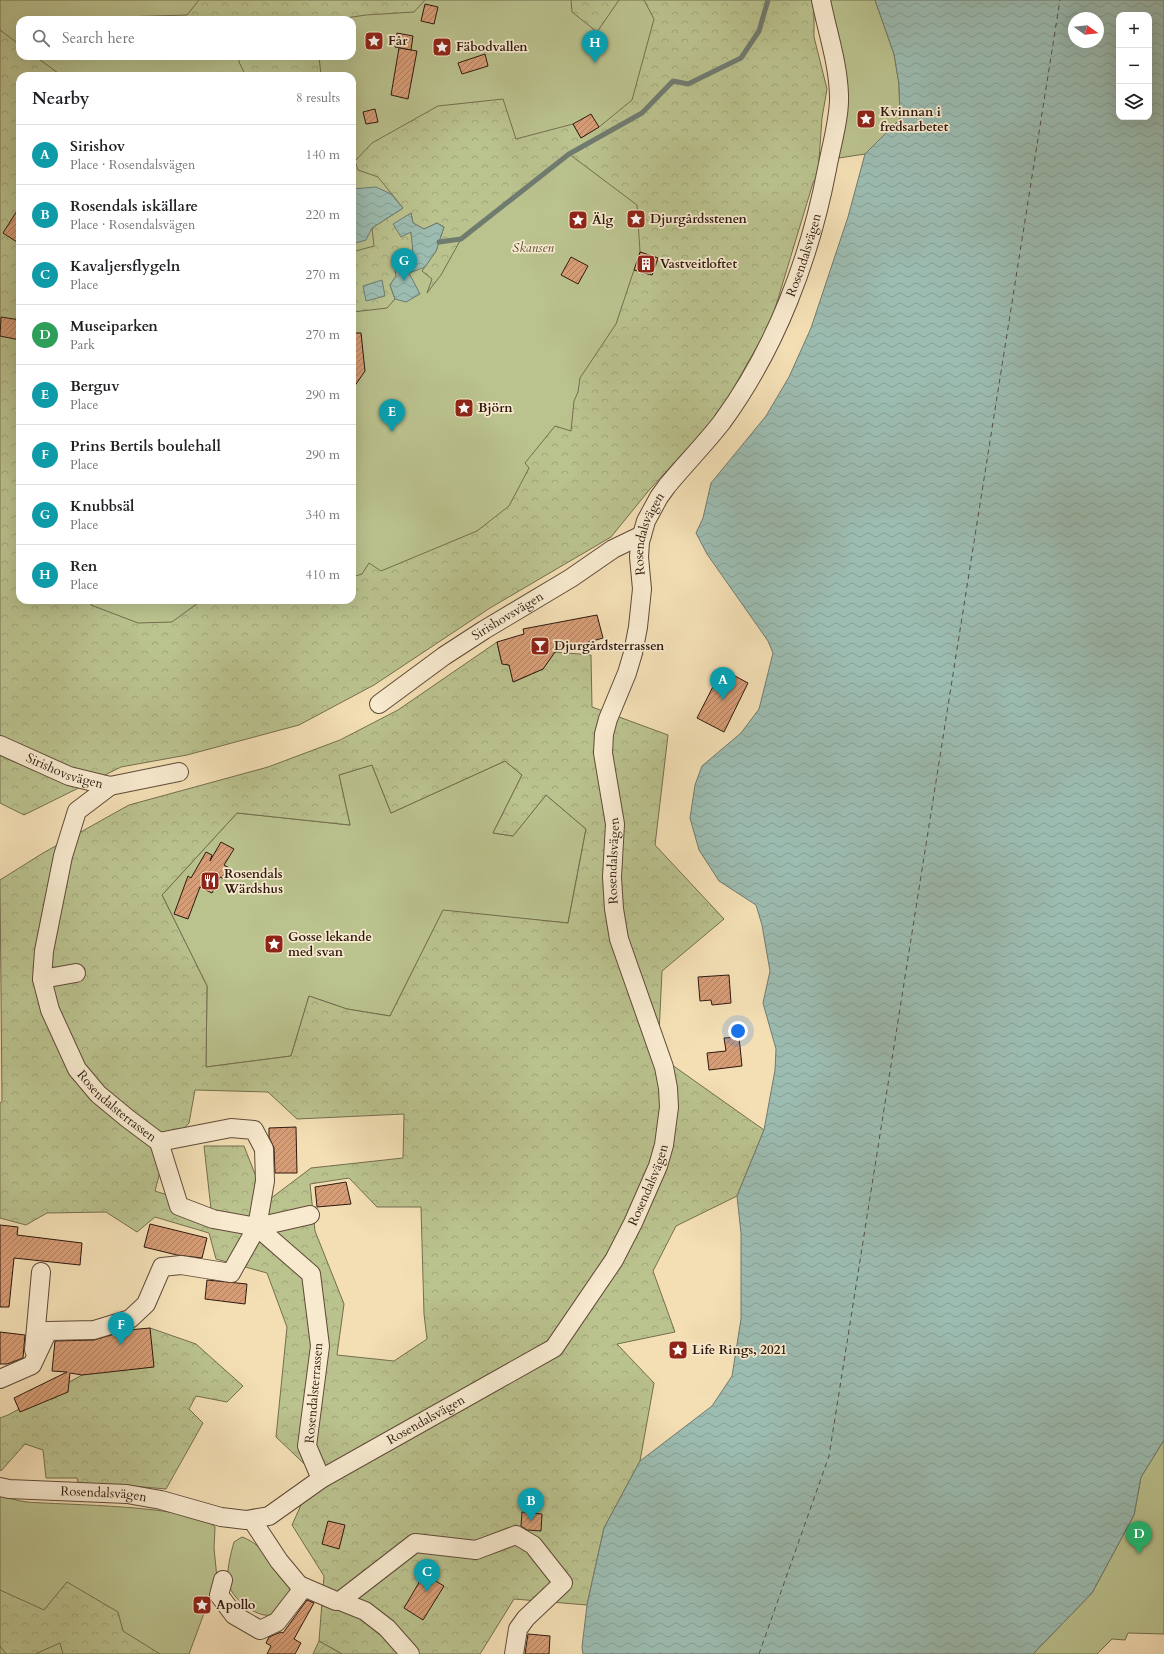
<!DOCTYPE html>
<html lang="en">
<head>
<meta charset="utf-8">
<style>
  body { margin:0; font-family:Cardo,serif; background:#f6f6f6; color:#202124 }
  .controls { position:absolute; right:12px; top:12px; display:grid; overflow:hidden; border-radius:8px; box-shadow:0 4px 16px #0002 }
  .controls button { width:36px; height:36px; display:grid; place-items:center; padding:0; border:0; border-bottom:1px solid #e0e0e0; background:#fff; color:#202124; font:20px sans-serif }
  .compass { position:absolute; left:1068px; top:12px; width:36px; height:36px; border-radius:50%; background:#fff; box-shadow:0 4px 16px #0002; rotate:105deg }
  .you { position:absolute; left:738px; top:1031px; width:14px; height:14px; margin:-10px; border:3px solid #fff; border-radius:50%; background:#1a73e8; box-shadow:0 0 0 6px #1a73e833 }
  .badge { display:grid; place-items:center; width:26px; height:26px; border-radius:50%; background:#1a73e8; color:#fff; font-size:13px; font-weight:700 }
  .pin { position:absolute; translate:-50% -33px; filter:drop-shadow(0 1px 2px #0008) }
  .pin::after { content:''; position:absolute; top:21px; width:14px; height:12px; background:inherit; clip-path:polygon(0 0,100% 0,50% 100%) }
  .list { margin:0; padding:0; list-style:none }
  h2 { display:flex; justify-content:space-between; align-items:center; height:52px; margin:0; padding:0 16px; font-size:17px }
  h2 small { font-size:13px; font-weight:400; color:#757577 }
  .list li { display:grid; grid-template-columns:26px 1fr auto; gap:12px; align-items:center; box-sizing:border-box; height:60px; padding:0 16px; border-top:1px solid #e0e0e0 }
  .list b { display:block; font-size:15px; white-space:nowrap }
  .list p { margin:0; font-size:13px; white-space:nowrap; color:#757577 }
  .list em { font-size:13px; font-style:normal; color:#757577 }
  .icon { flex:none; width:22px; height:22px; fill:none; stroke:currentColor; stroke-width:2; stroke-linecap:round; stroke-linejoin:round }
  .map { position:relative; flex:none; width:1164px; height:1654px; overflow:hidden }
  .search { position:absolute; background:#fff; box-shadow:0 4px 16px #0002; left:16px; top:16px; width:340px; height:44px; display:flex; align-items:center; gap:10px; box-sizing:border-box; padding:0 14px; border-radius:12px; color:#757577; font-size:15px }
  .panel { position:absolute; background:#fff; box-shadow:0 4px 16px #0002; left:16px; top:72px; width:340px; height:532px; border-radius:12px }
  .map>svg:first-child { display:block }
</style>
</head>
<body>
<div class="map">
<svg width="1164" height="1654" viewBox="0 0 1164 1654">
  <defs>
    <pattern id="forest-crowns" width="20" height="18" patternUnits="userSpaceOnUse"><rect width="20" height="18" fill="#bac28e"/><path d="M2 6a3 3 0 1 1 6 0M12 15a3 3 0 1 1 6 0" fill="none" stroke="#a0a679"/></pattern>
    <pattern id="garden-furrows" width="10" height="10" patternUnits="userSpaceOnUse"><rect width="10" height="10" fill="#bac28e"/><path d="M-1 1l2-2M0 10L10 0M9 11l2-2" fill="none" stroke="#a0a679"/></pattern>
    <pattern id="water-waves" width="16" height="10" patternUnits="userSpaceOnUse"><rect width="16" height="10" fill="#9cbcb1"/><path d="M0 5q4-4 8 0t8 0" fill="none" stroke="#87a197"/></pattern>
    <pattern id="building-hatch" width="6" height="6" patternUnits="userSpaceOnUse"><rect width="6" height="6" fill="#d79d76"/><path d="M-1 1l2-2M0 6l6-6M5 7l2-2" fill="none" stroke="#af7f5f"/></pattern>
  </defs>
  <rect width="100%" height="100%" fill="#f4dfb5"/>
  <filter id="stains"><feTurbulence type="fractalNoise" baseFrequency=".005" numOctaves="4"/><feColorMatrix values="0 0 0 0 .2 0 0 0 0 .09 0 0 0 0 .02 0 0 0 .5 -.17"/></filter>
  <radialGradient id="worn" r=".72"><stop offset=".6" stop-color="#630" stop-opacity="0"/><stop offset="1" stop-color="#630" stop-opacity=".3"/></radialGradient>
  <g fill="#bac28e" stroke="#746e4e" fill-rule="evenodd">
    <path d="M0 0H743L708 309 335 685 0 717ZM20 20H352V56H20ZM20 76H352V600H20Z"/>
    <path d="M828 0H875L894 54 899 84 900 119 865 154 839 158 843 102Z"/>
    <path d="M505 761 522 775 493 833 513 836 546 795 586 829 568 923 443 911 390 1016 347 1009 309 996 291 1056 206 1067 207 986 162 895 237 813 350 825 339 775 372 765 391 813Z"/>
    <path d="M1164 1440V1634L1128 1633 1125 1640 1112 1639 1097 1654H1033L1092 1593 1134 1515 1141 1477Z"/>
    <path d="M0 1496C9 1498 18 1501 27 1502 61 1505 196 1505 215 1527L214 1548 217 1578 189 1654H0Z"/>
    <path d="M242 1537C266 1545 279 1574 293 1593L276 1614C273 1614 268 1616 264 1615 249 1612 232 1597 228 1583 226 1573 231 1552 234 1542Z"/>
  </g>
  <g fill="url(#forest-crowns)" stroke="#746e4e" fill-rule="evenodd">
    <path d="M199 0H425L414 12 366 15 332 20H118L119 17 187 15Z"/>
    <path d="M571 0H619L597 32 572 12Z"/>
    <path d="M644 0H814V37L827 89 822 118 818 174 813 183 771 322 717 417 650 489 611 537 490 608 374 685 299 725 187 755 121 767 24 815 0 803V30L20 45V56H35L62 76H20V600H90L91 605 138 623 172 622 202 600H352V577L362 574 369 563 381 571 477 531 509 506 529 468 525 463 555 426 571 431 574 401 578 392 580 378 616 324 634 270 652 275 658 258 640 252 637 205 569 154 461 239 441 275 427 293 432 279 422 271 436 251 444 227 437 223 424 229 413 223 411 213V232L414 253 390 285 395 299 387 308 353 312 352 252 374 246 372 228 403 208 378 177 358 170 355 161 372 143 438 106 503 99 516 139 573 124 581 138 599 127 632 100 654 19Z"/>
    <path d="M239 56H319L321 76H246L239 62Z"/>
    <path d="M497 642 502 664 509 665 514 682 543 669 555 652 591 655 592 707 668 735 655 845 724 919 662 971 658 1055 764 1130 737 1196 676 1226 653 1271 675 1332 617 1344 654 1383 640 1461 604 1528 587 1605 514 1599 480 1654H342L319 1641 324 1576 292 1525 315 1474 276 1437 287 1327 267 1273 216 1259 209 1233 155 1217 137 1232 106 1212 47 1213 26 1225 0 1218V1103L2 1101 0 880 43 853 129 805 268 767 340 740 398 710ZM505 761 522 775 493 833 513 836 546 795 586 829 568 923 443 910 390 1016 347 1009 309 996 291 1056 206 1067 207 986 162 895 237 813 350 825 339 775 372 765 391 813ZM195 1090 268 1092 297 1119 404 1114 403 1158 311 1168 266 1202 244 1146H204L211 1209 155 1191 166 1148 189 1123ZM349 1178 377 1207H421L424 1314 427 1339 394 1361 337 1355 344 1304 315 1231 310 1184Z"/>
    <path d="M150 1328 196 1344 243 1386 227 1402 196 1396 189 1409 203 1423 166 1489 121 1485 79 1486 77 1478H46L43 1450 25 1444 1 1471 0 1470V1418L8 1415 84 1374Z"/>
    <path d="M67 1582 118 1612 123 1631 160 1654H63L60 1643 35 1654H6L0 1646V1590L44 1610Z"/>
  </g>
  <path fill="url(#garden-furrows)" stroke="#746e4e" d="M319 1641 342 1654H313Z"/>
  <g fill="url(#water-waves)" stroke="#707b70" fill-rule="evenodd">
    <path d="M875 0H1164V1440L1141 1477 1134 1515 1092 1593 1033 1654H583L582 1647 587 1605 604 1528 640 1461 712 1406 732 1376 741 1319V1233L737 1196 764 1130 775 1070 776 1049 763 1003 770 971 762 925 756 905 719 881 699 850 690 818 695 785 702 766 741 733 759 709 773 653 768 641 707 554 696 533 703 518 711 483 766 416 789 377 811 328 848 217 865 154 900 119 899 84 894 54ZM1119 15H1149V117H1119ZM1074 18H1098V42H1074Z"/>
    <path d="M376 187 391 194 403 208 372 228 366 240 352 244V189Z"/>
    <path d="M411 213 413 223 424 229 437 223 444 227 436 251 425 267 409 273 420 294 406 302 395 299 390 285 396 276 394 263 408 259 413 253 411 232 401 237 393 224Z"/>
    <path d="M382 280 385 296 366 301 363 286Z"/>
  </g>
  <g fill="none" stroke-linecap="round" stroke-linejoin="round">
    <path stroke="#707b70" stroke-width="5" d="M439 242 461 239 569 154 642 113 673 81 688 84 741 58 759 31 768 0"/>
    <path stroke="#545248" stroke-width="1" stroke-dasharray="5 4" stroke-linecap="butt" d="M759 1654 829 1456 1060 0"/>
  </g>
  <g fill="url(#building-hatch)" stroke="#2e190f">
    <path d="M425 4 438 7 434 24 421 21Z"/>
    <path d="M397 33 413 36 411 50 395 47Z"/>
    <path d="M399 48 417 51 408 99 391 95Z"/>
    <path d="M485 54 488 66 462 74 458 63Z"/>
    <path d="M375 109 378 122 366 124 363 112Z"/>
    <path d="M591 114 599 127 581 138 573 124Z"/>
    <path d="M20 206V244L3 233Z"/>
    <path d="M640 252 658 258 652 275 634 270Z"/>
    <path d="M571 257 588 266 578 284 561 275Z"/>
    <path d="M1 317 20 320V340L0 336Z"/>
    <path d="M352 333H361L365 371 352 390Z"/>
    <path d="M597 615 603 638 555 652 543 669 513 682 509 665 502 664 497 642 524 634 523 629Z"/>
    <path d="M722 669 748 683 724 732 697 718Z"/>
    <path d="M221 842 234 849 224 865 231 869 226 880 220 877 212 893 200 887 188 919 174 914 188 876 191 878 206 852 212 855 210 861Z"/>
    <path d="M729 975 731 1003 712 1005 711 1000 700 1001 698 977Z"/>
    <path d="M739 1037 742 1066 709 1070 707 1053 726 1051 724 1038Z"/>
    <path d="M296 1127 297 1173H275L274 1148 269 1137V1128Z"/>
    <path d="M346 1182 351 1204 317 1207 315 1187Z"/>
    <path d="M150 1224 207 1238 202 1258 177 1255 144 1247Z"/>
    <path d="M0 1225 18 1227 17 1235 82 1243 80 1265 14 1258 9 1307H0Z"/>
    <path d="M207 1280 247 1284 245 1304 205 1299Z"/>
    <path d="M150 1328 154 1367 82 1375 70 1373 68 1392 20 1412 14 1398 67 1372 52 1371 55 1341 94 1340 128 1330Z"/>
    <path d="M0 1332 25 1335 23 1358 7 1364H0Z"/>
    <path d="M522 1512 542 1514 541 1531 527 1530 521 1526Z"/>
    <path d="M328 1521 345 1525 339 1549 322 1544Z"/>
    <path d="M424 1574 444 1586 423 1620 404 1608Z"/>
    <path d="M307 1600 314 1603 294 1639 301 1643 295 1654H267L271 1646 266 1643 269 1637 281 1632 283 1633Z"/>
    <path d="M528 1634 550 1636 549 1654H525Z"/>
  </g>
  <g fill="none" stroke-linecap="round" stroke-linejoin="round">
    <g stroke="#604a38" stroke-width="20">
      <g id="minor">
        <path id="s1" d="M379 704 444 656 484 630 571 578 613 549 642 535"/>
        <path id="s2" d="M0 745 69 776 110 786 179 772"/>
        <path id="s3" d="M110 786 77 811 63 856 44 951 42 979 50 1010 77 1069 98 1094 127 1118 159 1142 179 1206 213 1219 257 1227 311 1274 320 1346 307 1446 321 1479"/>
        <path d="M42 979 76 973"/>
        <path d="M159 1142 231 1128 254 1130 264 1149 265 1181 257 1227 310 1215"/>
        <path d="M34 1350 41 1272"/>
        <path d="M0 1379 32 1365 48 1331 94 1330 130 1319 146 1304 162 1267 181 1265 231 1273 257 1227"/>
        <path id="s4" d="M0 1487 9 1489 127 1494 161 1500 221 1517 246 1520 269 1516 321 1479 554 1348 614 1260 633 1223 658 1166 664 1145 669 1107 668 1088 664 1067 619 939 614 909 612 877 615 824 603 753 604 734 608 719 627 673 633 653 638 627 642 589 639 557 640 542 646 521 659 497 667 486C685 464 705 444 722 422 776 348 810 258 827 169 831 147 840 117 839 95 838 62 827 31 821 0"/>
        <path d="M252 1520 279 1561 299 1585 336 1601H340L365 1611 387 1628 410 1654"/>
        <path d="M223 1580 219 1595 234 1615 260 1630 277 1622 301 1591 299 1585"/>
        <path d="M340 1601 415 1543 476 1550 516 1535 533 1545 563 1583 526 1618 518 1629 514 1654"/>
      </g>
    </g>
    <use href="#minor" stroke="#f8eacf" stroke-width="18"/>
  </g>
  <defs>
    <g id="sight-square" transform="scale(1)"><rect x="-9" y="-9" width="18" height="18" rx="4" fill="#8f2418" stroke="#f8eacf"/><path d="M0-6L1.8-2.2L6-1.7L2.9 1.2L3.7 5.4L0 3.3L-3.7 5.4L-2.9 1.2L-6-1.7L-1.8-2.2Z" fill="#fff"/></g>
    <g id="building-square" transform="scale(1)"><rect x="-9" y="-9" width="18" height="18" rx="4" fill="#8f2418" stroke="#f8eacf"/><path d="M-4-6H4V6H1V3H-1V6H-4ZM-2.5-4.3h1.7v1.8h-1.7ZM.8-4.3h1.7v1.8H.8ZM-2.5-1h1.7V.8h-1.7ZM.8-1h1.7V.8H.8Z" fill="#fff"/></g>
    <g id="bar-square" transform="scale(1)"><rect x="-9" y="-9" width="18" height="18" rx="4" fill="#8f2418" stroke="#f8eacf"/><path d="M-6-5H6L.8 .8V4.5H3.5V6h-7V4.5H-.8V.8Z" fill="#fff"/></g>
    <g id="restaurant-square" transform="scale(1)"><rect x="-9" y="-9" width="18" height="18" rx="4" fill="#8f2418" stroke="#f8eacf"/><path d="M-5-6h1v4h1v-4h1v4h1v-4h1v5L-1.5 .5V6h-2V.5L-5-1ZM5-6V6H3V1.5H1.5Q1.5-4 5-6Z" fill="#fff"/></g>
  </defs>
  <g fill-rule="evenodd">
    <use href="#sight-square" x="374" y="41"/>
    <use href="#sight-square" x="442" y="47"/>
    <use href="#sight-square" x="866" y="119"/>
    <use href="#sight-square" x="636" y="219"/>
    <use href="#sight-square" x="578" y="220"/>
    <use href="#building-square" x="646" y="264"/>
    <use href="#sight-square" x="464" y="408"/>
    <use href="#bar-square" x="540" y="646"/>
    <use href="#restaurant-square" x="210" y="881"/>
    <use href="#sight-square" x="274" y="944"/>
    <use href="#sight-square" x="678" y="1350"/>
    <use href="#sight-square" x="202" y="1605"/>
  </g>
  <g text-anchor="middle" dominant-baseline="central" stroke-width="3.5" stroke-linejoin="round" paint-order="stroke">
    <g font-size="13" font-weight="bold" fill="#2e190f" stroke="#f8eacf" text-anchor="start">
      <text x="388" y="41">Får</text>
      <text x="456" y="47">Fäbodvallen</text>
      <text x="880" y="112">Kvinnan i<tspan x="880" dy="15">fredsarbetet</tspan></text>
      <text x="650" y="219">Djurgårdsstenen</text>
      <text x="592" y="220">Älg</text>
      <text x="660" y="264">Vastveitloftet</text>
      <text x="478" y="408">Björn</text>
      <text x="554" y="646">Djurgårdsterrassen</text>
      <text x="224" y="874">Rosendals<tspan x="224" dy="15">Wärdshus</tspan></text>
      <text x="288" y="937">Gosse lekande<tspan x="288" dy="15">med svan</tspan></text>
      <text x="692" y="1350">Life Rings, 2021</text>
      <text x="216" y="1605">Apollo</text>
    </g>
    <g font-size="13" font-style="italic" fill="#584c35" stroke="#f8eacf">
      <text x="533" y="248">Skansen</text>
    </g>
    <g font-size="13" fill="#2e190f" stroke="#f8eacf">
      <text stroke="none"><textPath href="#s4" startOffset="1789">Rosendalsvägen</textPath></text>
      <text stroke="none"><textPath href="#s4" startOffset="1465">Rosendalsvägen</textPath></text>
      <text stroke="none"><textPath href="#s1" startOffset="156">Sirishovsvägen</textPath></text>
      <text stroke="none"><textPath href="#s2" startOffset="70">Sirishovsvägen</textPath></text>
      <text stroke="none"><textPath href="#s4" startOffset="1129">Rosendalsvägen</textPath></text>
      <text stroke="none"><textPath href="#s3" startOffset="365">Rosendalsterrassen</textPath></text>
      <text stroke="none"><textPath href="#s4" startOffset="793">Rosendalsvägen</textPath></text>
      <text transform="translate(314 1393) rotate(-85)">Rosendalsterrassen</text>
      <text stroke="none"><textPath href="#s4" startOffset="457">Rosendalsvägen</textPath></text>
      <text stroke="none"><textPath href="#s4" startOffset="104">Rosendalsvägen</textPath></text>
    </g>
  </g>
  <rect width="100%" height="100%" filter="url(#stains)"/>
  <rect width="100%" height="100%" fill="url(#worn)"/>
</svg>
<div class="controls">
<button>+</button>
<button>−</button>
<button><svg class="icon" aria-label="layers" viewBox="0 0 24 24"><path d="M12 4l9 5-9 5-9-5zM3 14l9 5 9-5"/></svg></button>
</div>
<svg class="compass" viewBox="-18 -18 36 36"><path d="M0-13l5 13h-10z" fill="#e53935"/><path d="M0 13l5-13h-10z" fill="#757577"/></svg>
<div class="you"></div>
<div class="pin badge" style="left:723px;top:700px;background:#0f9aa8">A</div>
<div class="pin badge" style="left:531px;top:1521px;background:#0f9aa8">B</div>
<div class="pin badge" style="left:427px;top:1592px;background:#0f9aa8">C</div>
<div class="pin badge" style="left:1139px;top:1554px;background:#2e9e5b">D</div>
<div class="pin badge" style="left:392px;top:432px;background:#0f9aa8">E</div>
<div class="pin badge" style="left:121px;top:1345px;background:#0f9aa8">F</div>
<div class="pin badge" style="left:404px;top:281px;background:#0f9aa8">G</div>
<div class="pin badge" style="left:595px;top:63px;background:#0f9aa8">H</div>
<div class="search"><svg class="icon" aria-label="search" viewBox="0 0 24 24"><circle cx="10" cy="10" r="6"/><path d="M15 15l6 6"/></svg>Search here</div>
<section class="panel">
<h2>Nearby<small>8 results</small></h2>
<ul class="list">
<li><span class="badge" style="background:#0f9aa8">A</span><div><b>Sirishov</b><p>Place · Rosendalsvägen</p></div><em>140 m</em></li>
<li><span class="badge" style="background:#0f9aa8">B</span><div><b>Rosendals iskällare</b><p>Place · Rosendalsvägen</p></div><em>220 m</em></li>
<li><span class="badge" style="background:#0f9aa8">C</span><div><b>Kavaljersflygeln</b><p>Place</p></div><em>270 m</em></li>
<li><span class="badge" style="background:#2e9e5b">D</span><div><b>Museiparken</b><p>Park</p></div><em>270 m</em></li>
<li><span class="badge" style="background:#0f9aa8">E</span><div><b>Berguv</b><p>Place</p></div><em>290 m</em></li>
<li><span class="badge" style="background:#0f9aa8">F</span><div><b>Prins Bertils boulehall</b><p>Place</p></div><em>290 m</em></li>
<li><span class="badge" style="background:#0f9aa8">G</span><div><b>Knubbsäl</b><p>Place</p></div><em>340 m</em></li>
<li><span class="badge" style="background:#0f9aa8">H</span><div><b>Ren</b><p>Place</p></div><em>410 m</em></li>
</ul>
</section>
</div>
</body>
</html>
